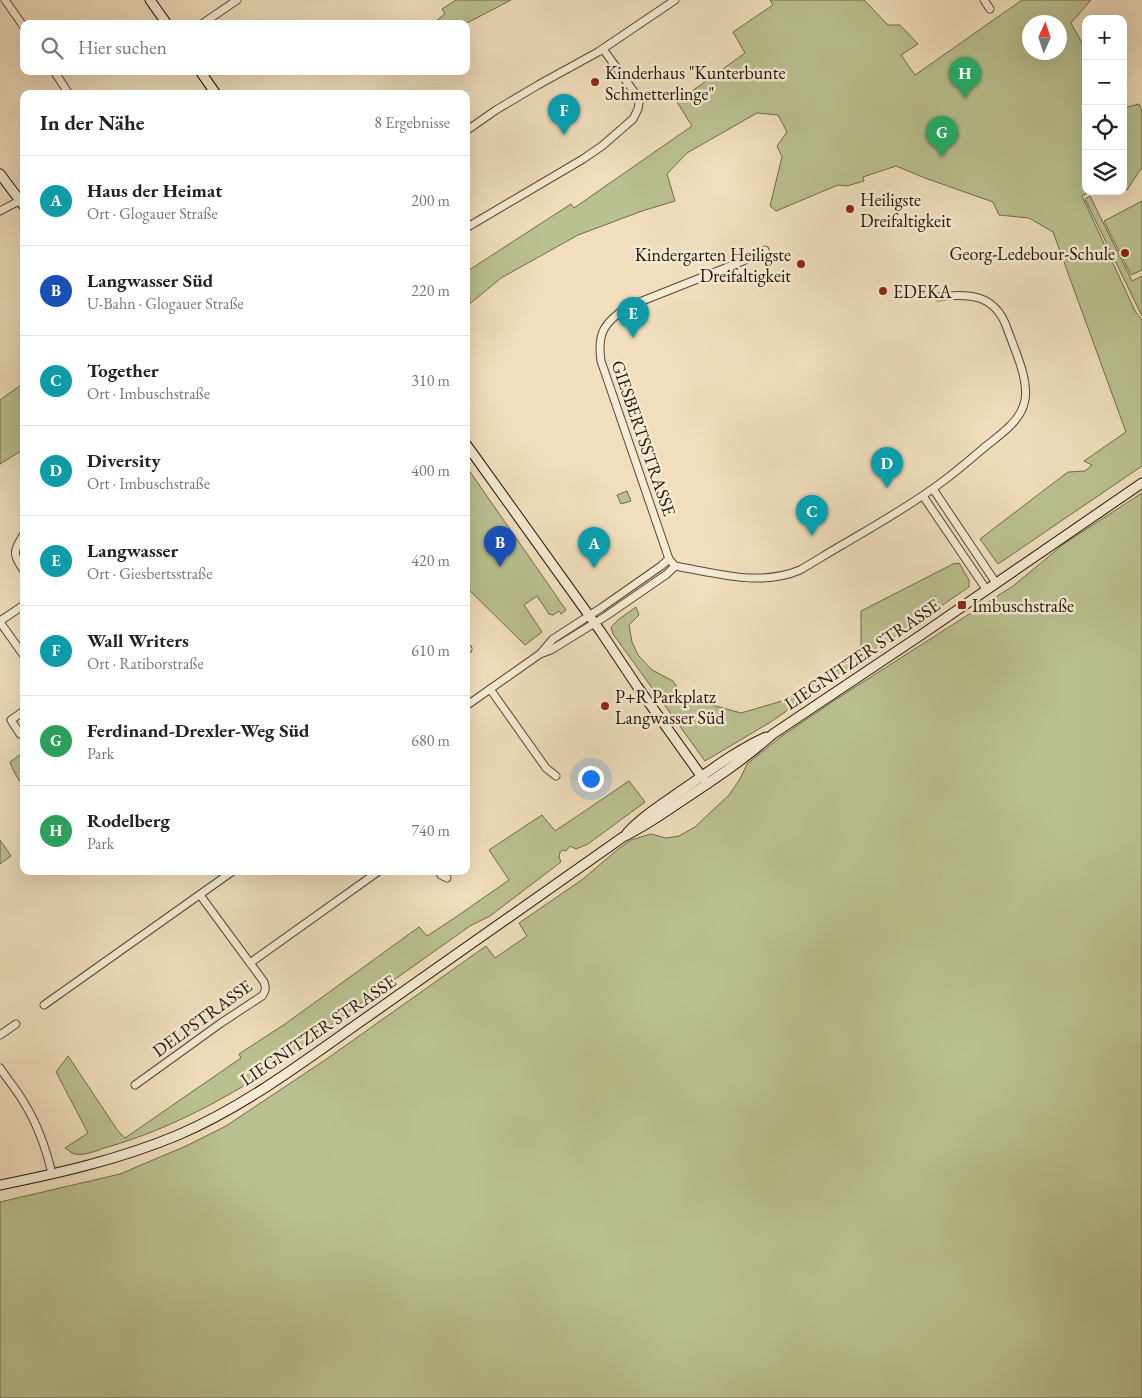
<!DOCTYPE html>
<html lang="de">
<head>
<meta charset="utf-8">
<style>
  body { margin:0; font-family:"EB Garamond",serif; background:#f6f6f6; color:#222 }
  .controls { position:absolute; right:15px; top:15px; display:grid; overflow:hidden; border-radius:10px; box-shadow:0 5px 20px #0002 }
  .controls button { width:45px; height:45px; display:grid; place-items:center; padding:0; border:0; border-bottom:1px solid #e0e0e0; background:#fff; color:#222; font:25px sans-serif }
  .compass { position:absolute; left:1022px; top:15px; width:45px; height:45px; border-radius:50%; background:#fff; box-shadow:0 5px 20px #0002; rotate:3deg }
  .you { position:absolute; left:590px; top:778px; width:18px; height:18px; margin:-12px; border:4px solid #fff; border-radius:50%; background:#1a73e8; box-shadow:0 0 0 8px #1a73e833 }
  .badge { display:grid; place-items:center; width:32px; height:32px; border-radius:50%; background:#b45309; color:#fff; font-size:16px; font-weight:700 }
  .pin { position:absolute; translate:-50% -41px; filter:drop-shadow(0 1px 2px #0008) }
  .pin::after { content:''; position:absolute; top:26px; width:18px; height:15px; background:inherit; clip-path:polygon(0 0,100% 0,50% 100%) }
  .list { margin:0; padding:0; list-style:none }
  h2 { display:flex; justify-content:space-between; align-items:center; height:65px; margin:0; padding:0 20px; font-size:21px }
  h2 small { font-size:16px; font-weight:400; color:#767676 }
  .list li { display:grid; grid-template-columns:32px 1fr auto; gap:15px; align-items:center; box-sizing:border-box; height:90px; padding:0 20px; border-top:1px solid #e0e0e0 }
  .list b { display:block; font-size:19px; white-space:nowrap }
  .list p { margin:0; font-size:16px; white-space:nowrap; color:#767676 }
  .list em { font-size:16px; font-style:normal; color:#767676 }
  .icon { flex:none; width:28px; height:28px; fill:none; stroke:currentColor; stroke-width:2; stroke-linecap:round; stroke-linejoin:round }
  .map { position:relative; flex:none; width:1142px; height:1398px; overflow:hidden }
  .search { position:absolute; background:#fff; box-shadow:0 5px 20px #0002; left:20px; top:20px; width:450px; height:55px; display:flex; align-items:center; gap:12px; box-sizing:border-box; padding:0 18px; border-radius:10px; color:#767676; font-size:19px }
  .panel { position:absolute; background:#fff; box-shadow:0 5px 20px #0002; left:20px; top:90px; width:450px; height:785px; border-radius:10px }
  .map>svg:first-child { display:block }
</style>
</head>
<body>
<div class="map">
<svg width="1142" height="1398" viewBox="0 0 1142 1398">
  <rect width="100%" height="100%" fill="#f0debc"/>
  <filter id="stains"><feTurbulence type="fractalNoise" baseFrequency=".004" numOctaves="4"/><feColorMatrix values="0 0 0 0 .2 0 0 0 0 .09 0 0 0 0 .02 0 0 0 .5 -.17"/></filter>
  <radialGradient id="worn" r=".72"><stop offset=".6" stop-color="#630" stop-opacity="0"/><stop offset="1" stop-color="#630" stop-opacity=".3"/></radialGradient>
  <g fill="#bac190" stroke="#6e6a4c" fill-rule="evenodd">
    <path d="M456 0H511L465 24H432L445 14 442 9Z"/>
    <path d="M770 0H864L888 25H900L918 44 901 55 915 75 1022 0H1091L1071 23 1086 50V191H1090L1082 196 1135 311 1142 320V466L998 564 980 539 1068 472 1085 471 1092 465 1084 461 1126 432 1053 232 1029 218 999 215 993 202 925 178 896 166 863 177 864 181 847 186 838 185 776 211 770 206 782 157 777 146 787 132 778 115 757 113 687 153 667 174 675 201 642 211 578 235 501 278 466 307V272L571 204 574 208 692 126 677 102 745 53 733 32 773 5ZM1030 22H1060V52H1030Z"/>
    <path d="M1139 104 1142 111V169L1140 170 1127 190 1123 187V108Z"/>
    <path d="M1090 196 1132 281 1142 276V316L1085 199Z"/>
    <path d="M1142 201V270L1131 275 1104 221Z"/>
    <path d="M24 383V449L0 464V400Z"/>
    <path d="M466 466 566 610 561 614 559 611 553 615 549 614 537 596 524 605 542 632 525 645 466 587Z"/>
    <path d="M627 491 631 501 621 504 617 495Z"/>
    <path d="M1142 493V1398H0V1202L120 1174 186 1146 226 1126 328 1058 486 946 495 958 527 936 519 923 583 879 617 850 631 840 651 834 666 838 679 836 695 827 729 795 740 779 747 764 782 736 835 700 1013 586 1065 543Z"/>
    <path d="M959 563 969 580V587L769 723 705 761 613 634 611 627 619 619 636 607 639 615 629 625 632 642 638 655 652 670 673 681 683 697 741 713 782 701 841 668 861 645V611L953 564Z"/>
    <path d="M24 752V788L14 772 10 762Z"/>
    <path d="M629 781 645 802 588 844 576 849 570 846 566 851 563 850 560 852 559 857 561 862 490 916 470 926 367 999C344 1013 325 1032 303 1047 244 1089 174 1129 104 1148 96 1151 84 1156 75 1154 71 1153 68 1150 65 1148L88 1133 56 1072 68 1056 118 1131 125 1138 241 1058 239 1054 285 1024 419 927 427 936 456 917 509 880 489 850 542 815 555 831Z"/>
    <path d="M0 840 11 856 0 864Z"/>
  </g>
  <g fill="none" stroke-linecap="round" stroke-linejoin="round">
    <g stroke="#564636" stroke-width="9">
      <g id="street">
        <path d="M5 0 24 27"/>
        <path d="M984 0 990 9"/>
        <path d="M202 24 237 0"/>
        <path d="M54 71 69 94"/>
        <path d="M466 131 496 110 538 85 598 52 675 0"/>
        <path d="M0 211 19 201H23"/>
        <path d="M466 228 583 159 602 146 633 119 638 109 639 103 637 96 603 49"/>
        <path d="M765 250 743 261 627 307C604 323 597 333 601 361L669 559 675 566C716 573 760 587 800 570 814 562 828 553 842 545 876 525 910 506 942 482 957 471 972 458 986 446 1000 435 1019 422 1024 404 1031 382 1014 349 1007 328 995 294 969 293 938 297"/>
        <path d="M933 489 996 583"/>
        <path d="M923 496 986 589"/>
        <path d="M24 534C13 552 12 553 24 571"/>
        <path d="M0 621 24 605"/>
        <path d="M0 622 24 656"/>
        <path d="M466 651 468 649"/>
        <path d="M540 654 553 639 601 608 661 566 669 559"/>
        <path d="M490 689 546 768 556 776"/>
        <path d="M466 706 540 654 551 650 606 616 667 574 675 566"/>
        <path d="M24 711 11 720 20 734 24 732"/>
        <path d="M439 871 441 875 447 878"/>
        <path d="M250 963 379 871"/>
        <path d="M44 1005 233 871"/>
        <path d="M0 1035 16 1024"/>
        <path d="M0 1068C7 1079 16 1089 23 1101 37 1123 46 1148 52 1174"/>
        <path d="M135 1085 221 1023 262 996C266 991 266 988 264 982L200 895"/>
      </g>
    </g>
    <g stroke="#231309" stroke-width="11">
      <g id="secondary">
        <path d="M150 0 167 24"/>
        <path d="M200 71 216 94"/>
        <path d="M0 174 24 206"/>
        <path d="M466 444 601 632 637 686 707 784"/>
        <path d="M627 833C644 815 665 802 685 788 711 770 737 750 766 737"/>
        <path d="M0 1185C60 1173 121 1159 178 1135 248 1105 308 1058 370 1015 454 956 538 896 623 837 646 826 665 812 686 798 716 778 746 758 773 734L921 635 1142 483"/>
      </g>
    </g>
    <use href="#street" stroke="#f5ead3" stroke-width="7"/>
    <use href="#secondary" stroke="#f5ead3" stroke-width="9"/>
  </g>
  <g fill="#8f2418" stroke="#f5ead3" stroke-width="2">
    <circle cx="595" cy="82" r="5"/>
    <circle cx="850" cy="209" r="5"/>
    <circle cx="1125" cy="253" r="5"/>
    <circle cx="801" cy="264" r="5"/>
    <circle cx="883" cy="291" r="5"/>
    <rect x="957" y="600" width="10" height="10" rx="2.5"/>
    <circle cx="605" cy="706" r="5"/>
  </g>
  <g text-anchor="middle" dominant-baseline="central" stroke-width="5" stroke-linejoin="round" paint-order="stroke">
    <g font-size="18" fill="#231309" stroke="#f5ead3" text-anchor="start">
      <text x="605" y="72">Kinderhaus "Kunterbunte<tspan x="605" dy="21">Schmetterlinge"</tspan></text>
      <text x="860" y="199">Heiligste<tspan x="860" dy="21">Dreifaltigkeit</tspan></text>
      <text x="1115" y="253" text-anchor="end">Georg-Ledebour-Schule</text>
      <text x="791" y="254" text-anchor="end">Kindergarten Heiligste<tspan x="791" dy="21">Dreifaltigkeit</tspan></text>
      <text x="893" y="291">EDEKA</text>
      <text x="972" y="605">Imbuschstraße</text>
      <text x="615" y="696">P+R Parkplatz<tspan x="615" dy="21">Langwasser Süd</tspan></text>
    </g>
    <g font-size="18" fill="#231309" stroke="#f5ead3">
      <text transform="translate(644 438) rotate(71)">GIESBERTSSTRASSE</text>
      <text transform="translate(862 654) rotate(-34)">LIEGNITZER STRASSE</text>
      <text transform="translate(202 1018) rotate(-36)">DELPSTRASSE</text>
      <text transform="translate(318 1030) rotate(-34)">LIEGNITZER STRASSE</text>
    </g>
  </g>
  <rect width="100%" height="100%" filter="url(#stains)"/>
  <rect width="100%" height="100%" fill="url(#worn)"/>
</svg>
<div class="controls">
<button>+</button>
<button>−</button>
<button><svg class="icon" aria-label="locate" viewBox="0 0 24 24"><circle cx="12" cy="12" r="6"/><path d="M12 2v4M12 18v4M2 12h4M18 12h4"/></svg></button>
<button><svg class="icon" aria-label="layers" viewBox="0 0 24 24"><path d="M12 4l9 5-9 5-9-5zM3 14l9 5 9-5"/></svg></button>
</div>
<svg class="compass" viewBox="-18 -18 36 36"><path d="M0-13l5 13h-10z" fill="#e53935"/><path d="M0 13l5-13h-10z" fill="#767676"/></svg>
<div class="you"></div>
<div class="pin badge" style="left:594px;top:568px;background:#0f9aa8">A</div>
<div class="pin badge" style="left:500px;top:567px;background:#1a4fb4">B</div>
<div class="pin badge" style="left:812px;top:536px;background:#0f9aa8">C</div>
<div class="pin badge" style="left:887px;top:488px;background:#0f9aa8">D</div>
<div class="pin badge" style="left:633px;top:338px;background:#0f9aa8">E</div>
<div class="pin badge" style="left:564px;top:135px;background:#0f9aa8">F</div>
<div class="pin badge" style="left:942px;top:157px;background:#2e9e5b">G</div>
<div class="pin badge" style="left:965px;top:98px;background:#2e9e5b">H</div>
<div class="search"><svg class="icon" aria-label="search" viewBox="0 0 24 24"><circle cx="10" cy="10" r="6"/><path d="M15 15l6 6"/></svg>Hier suchen</div>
<section class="panel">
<h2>In der Nähe<small>8 Ergebnisse</small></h2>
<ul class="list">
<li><span class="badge" style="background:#0f9aa8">A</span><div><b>Haus der Heimat</b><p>Ort · Glogauer Straße</p></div><em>200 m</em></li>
<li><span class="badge" style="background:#1a4fb4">B</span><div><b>Langwasser Süd</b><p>U-Bahn · Glogauer Straße</p></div><em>220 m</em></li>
<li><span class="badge" style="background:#0f9aa8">C</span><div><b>Together</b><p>Ort · Imbuschstraße</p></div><em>310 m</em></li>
<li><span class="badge" style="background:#0f9aa8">D</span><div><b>Diversity</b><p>Ort · Imbuschstraße</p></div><em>400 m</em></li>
<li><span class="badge" style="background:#0f9aa8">E</span><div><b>Langwasser</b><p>Ort · Giesbertsstraße</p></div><em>420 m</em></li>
<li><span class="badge" style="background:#0f9aa8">F</span><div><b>Wall Writers</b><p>Ort · Ratiborstraße</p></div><em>610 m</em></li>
<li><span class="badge" style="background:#2e9e5b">G</span><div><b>Ferdinand-Drexler-Weg Süd</b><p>Park</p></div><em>680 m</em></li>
<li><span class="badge" style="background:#2e9e5b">H</span><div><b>Rodelberg</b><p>Park</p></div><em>740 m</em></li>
</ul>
</section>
</div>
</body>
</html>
